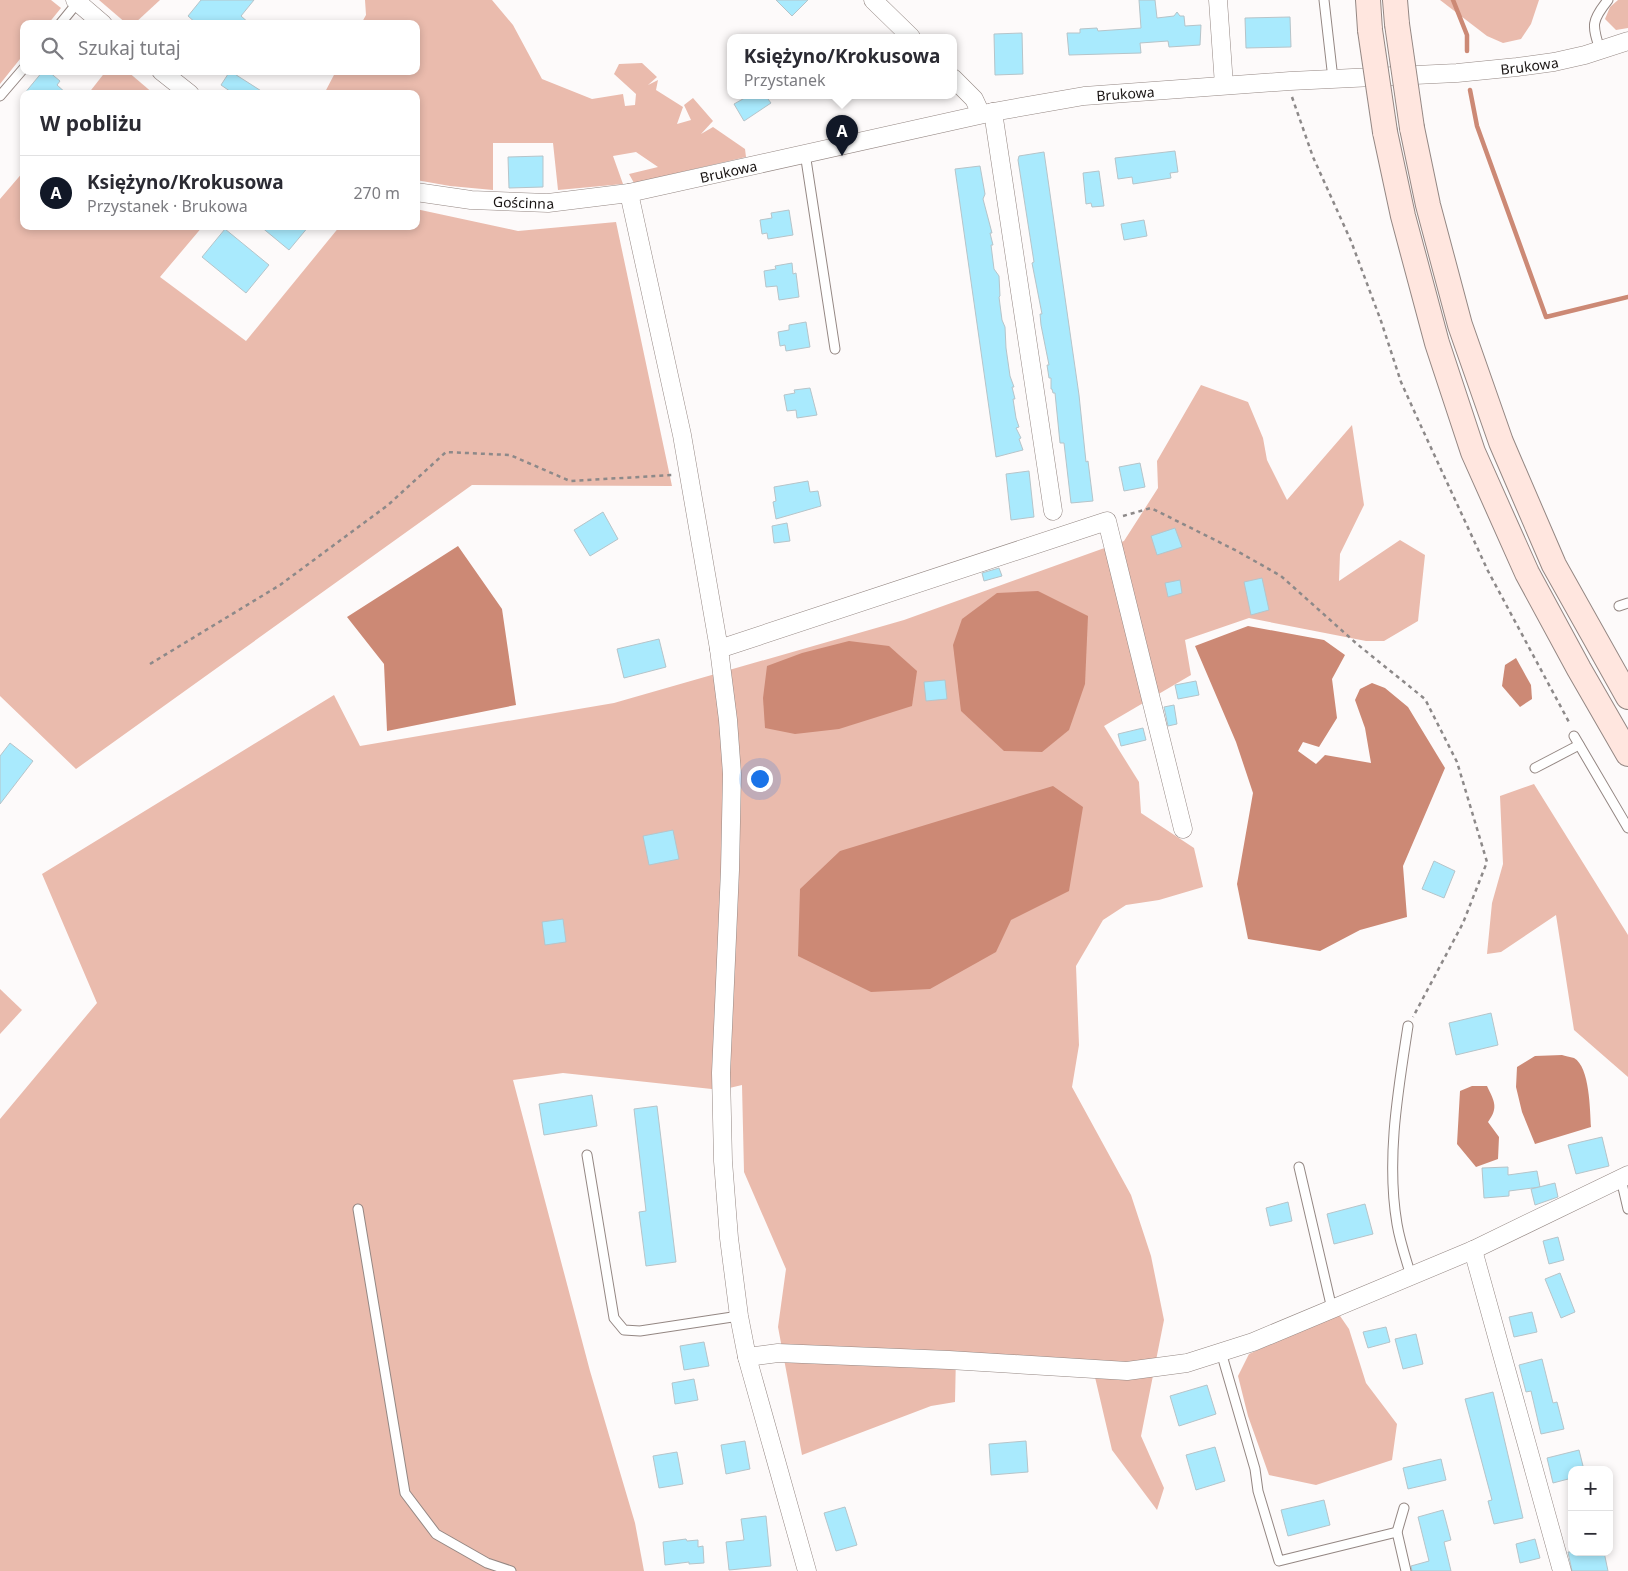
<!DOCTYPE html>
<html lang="pl">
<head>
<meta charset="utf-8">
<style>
  body { margin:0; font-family:"Noto Sans",sans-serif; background:#f2f2f3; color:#2b2b33 }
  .controls { position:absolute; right:15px; bottom:15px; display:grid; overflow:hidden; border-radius:10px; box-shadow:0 2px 8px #0003 }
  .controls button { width:45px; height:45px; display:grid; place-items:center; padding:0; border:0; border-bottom:1px solid #e1e1e2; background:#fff; color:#2b2b33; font:25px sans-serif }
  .you { position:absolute; left:759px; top:778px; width:18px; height:18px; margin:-12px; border:4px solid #fff; border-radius:50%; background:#1a73e8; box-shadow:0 0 0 8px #1a73e833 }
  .badge { display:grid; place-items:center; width:32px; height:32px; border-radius:50%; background:#111827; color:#fff; font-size:16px; font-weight:700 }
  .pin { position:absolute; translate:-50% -41px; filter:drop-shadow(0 1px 2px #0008) }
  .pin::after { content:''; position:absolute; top:26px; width:18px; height:15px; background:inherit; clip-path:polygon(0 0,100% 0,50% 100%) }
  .popup { position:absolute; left:727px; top:34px; width:230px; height:65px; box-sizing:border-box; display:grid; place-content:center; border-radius:10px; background:#fff; filter:drop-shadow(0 1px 4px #0005); font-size:16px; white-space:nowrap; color:#7c7c81 }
  .popup b { font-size:19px; color:#2b2b33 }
  .popup::after { content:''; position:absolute; left:50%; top:100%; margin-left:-10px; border:10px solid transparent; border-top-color:#fff }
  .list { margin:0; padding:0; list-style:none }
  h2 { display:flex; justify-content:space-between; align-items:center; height:65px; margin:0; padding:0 20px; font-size:21px }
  h2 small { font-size:16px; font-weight:400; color:#7c7c81 }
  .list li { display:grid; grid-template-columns:32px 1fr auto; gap:15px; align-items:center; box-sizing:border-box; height:75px; padding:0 20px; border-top:1px solid #e1e1e2 }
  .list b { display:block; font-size:19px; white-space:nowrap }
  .list p { margin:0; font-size:16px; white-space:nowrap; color:#7c7c81 }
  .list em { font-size:16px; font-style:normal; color:#7c7c81 }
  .icon { flex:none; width:28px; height:28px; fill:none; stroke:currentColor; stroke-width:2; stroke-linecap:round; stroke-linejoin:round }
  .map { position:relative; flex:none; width:1628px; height:1571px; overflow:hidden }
  .search { position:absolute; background:#fff; box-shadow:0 2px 8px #0003; left:20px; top:20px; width:400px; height:55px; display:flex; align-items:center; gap:12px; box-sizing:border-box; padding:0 18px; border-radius:10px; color:#7c7c81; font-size:19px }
  .panel { position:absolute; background:#fff; box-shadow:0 2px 8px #0003; left:20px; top:90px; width:400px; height:140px; border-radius:10px }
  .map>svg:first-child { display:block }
</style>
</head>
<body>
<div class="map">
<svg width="1628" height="1571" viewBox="0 0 1628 1571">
  <rect width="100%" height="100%" fill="#fdfafa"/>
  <g fill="#eabbad">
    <path d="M0 0H51L61 8 48 24H24V54L0 84Z"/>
    <path d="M99 0H160L134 24H127Z"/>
    <path d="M365 0H492L513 25 542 79 592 99 623 94 625 106 635 105 636 94 614 74 619 64 642 63 657 77 648 85 658 80 656 90 683 107 677 124 691 120 684 105 693 98 713 121 701 134 713 127 745 149 746 157 634 183 629 174 658 167 636 152 613 156 623 184 558 190 553 143H493V190L450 186 416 180V94H324L336 71H416V24H361L366 15Z"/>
    <path d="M1440 0H1539L1531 24 1521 39 1503 43 1487 36Z"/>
    <path d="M1618 0H1628V28L1616 30 1605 19 1610 7Z"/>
    <path d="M106 71H127L154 94H88Z"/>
    <path d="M24 171V226H203L160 277 246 341 340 226H416V209L518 231 616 222 672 486 472 485 76 769 0 696V199Z"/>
    <path d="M1201 385 1248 402 1263 438 1267 460 1287 500 1352 425 1364 505 1340 554 1339 581 1400 540 1425 555 1418 621 1384 641H1366L1249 618 1185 640 1191 675 1104 726 1139 782 1141 813 1194 848 1203 887 1159 900 1126 905 1103 920 1076 966 1079 1045 1072 1087 1131 1195 1151 1256 1164 1320 1141 1436 1164 1488 1157 1510 1112 1450 1091 1360 956 1354 955 1402 931 1406 802 1455 778 1327 786 1269 744 1172 742 1085 721 1090 563 1073 513 1080 590 1371 635 1523 644 1571H0V1119L97 1003 42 874 334 695 360 746 614 703 904 620 1124 541 1158 488 1157 461Z"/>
    <path d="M1534 784 1628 935V1077L1574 1030 1556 915 1501 952 1487 954 1492 903 1503 864 1500 796Z"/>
    <path d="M0 989 22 1010 0 1034Z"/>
    <path d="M1338 1313 1349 1329 1366 1383 1397 1424 1392 1460 1316 1485 1269 1475 1248 1416 1238 1376 1249 1354Z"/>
  </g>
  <g fill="#cc8975">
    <path d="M458 546 502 609 516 705 387 731 384 664 347 617Z"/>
    <path d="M1038 591 1088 616 1085 684 1069 730 1042 752 1004 751 961 711 953 645 962 619 997 593Z"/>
    <path d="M1248 626 1324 640 1345 655 1332 679 1337 718 1319 747 1303 742 1298 751 1316 764 1325 755 1371 763 1365 728 1355 700 1360 689 1372 683 1385 688 1408 707 1445 768 1403 866 1407 917 1360 930 1320 951 1248 939 1237 884 1253 793 1236 742 1195 646Z"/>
    <path d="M849 641 889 646 917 671 912 706 839 729 795 734 765 728 763 698 767 666 802 653Z"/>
    <path d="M1516 658 1531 685 1532 699 1520 707 1502 686 1505 665Z"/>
    <path d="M1053 786 1083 807 1069 891 1011 920 996 952 930 989 871 992 798 956 800 889 840 851Z"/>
    <path d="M1562 1055C1565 1056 1570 1057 1574 1058 1590 1067 1590 1111 1591 1127L1535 1144 1522 1112 1516 1087 1517 1067 1535 1056Z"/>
    <path d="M1472 1086H1487C1494 1101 1499 1107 1488 1122L1499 1137 1498 1159 1476 1167 1457 1144 1460 1091Z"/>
  </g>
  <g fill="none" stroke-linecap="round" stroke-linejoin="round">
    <g stroke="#cc8975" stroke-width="4.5">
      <path d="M1453 0 1467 35V51"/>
      <path d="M1470 90 1477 126 1546 317 1628 297"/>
    </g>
  </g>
  <g fill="#a9eafd" stroke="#b6c4c9">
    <path d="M201 0H254L241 16 250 24H197L188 16Z"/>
    <path d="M776 0H808L792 16Z"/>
    <path d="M1139 0H1155L1157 18 1174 16 1177 12 1180 16H1184L1185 26 1201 25 1200 45 1169 47 1168 41 1140 43 1141 53 1069 55 1067 33H1080V29L1097 28 1098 31 1141 28Z"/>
    <path d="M1290 17 1291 47 1246 48 1245 18Z"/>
    <path d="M1022 33 1023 74 995 75 994 34Z"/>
    <path d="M43 71H48L60 81 57 85 67 94H24Z"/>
    <path d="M230 71 266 94H234L221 85Z"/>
    <path d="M750 95H765L771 103 744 121 734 104Z"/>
    <path d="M1175 151 1178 172 1170 173 1171 178 1133 184 1132 177 1118 179 1115 158Z"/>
    <path d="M1044 152 1079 395 1086 462 1088 461 1093 501 1071 503 1064 443H1060L1055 393H1053L1052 389H1051V378H1049L1047 365H1049L1041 325 1040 314H1042L1032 263 1034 262 1018 160 1019 156Z"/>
    <path d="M543 156V187L509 188 508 157Z"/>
    <path d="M980 166 985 194 983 199 992 233H990L993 245H991L994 269 999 276 1000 296 999 297 1002 320 1005 327 1006 348 1010 376 1014 387H1012L1015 399H1013L1016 418 1019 427 1016 428 1021 438 1019 439 1023 450 996 457 955 169Z"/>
    <path d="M1099 171 1104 206 1092 207 1091 203 1086 204 1083 173Z"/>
    <path d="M789 210 793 235 768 239 767 233 762 234 760 220 772 218 771 213Z"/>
    <path d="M1144 220 1147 236 1124 240 1121 224Z"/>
    <path d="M260 226H309L289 250Z"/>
    <path d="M225 229 269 265 246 293 202 257Z"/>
    <path d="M792 263 793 274 796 273 799 297 779 300 777 286 766 287 764 271 776 269 775 266Z"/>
    <path d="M806 322 810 347 786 351 785 345 780 346 778 332 789 330V325Z"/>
    <path d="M810 388 817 415 797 418 796 410 787 411 784 395 795 393 794 390Z"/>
    <path d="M1140 463 1145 487 1124 491 1119 467Z"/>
    <path d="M1029 471 1034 517 1011 520 1006 474Z"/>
    <path d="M808 481 810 492 818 491 821 506 776 519 773 502 776 501 774 487Z"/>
    <path d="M603 512 618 539 590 556 574 530Z"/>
    <path d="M787 523 790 541 774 543 772 526Z"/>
    <path d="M1175 528 1182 547 1157 555 1151 536Z"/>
    <path d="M999 568 1002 576 984 581 982 573Z"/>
    <path d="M1262 578 1269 610 1251 615 1244 582Z"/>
    <path d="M1180 580 1182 593 1168 597 1165 583Z"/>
    <path d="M659 639 666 667 624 678 617 649Z"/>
    <path d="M945 680 947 699 926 701 924 682Z"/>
    <path d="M1196 681 1199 695 1178 699 1175 685Z"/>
    <path d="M1174 705 1177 724 1168 726 1164 707Z"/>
    <path d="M1143 728 1146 740 1121 746 1118 734Z"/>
    <path d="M10 743 33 761 0 804V756Z"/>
    <path d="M673 830 679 859 649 865 643 836Z"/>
    <path d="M1434 861 1455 871 1444 898 1422 889Z"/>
    <path d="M563 919 566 942 545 945 542 922Z"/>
    <path d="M1491 1013 1498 1045 1456 1055 1449 1023Z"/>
    <path d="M592 1095 597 1126 544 1135 539 1104Z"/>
    <path d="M657 1106 676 1262 646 1266 639 1212 646 1211 634 1109Z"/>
    <path d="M1602 1137 1609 1166 1576 1174 1568 1145Z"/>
    <path d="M1508 1167V1175L1537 1171 1540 1187 1509 1191V1196L1484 1198 1482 1168Z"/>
    <path d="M1555 1183 1558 1197 1535 1205 1531 1189Z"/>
    <path d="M1288 1202 1292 1221 1270 1226 1266 1208Z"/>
    <path d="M1365 1204 1373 1234 1334 1244 1327 1214Z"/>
    <path d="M1558 1237 1564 1260 1549 1264 1543 1241Z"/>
    <path d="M1560 1273 1575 1312 1561 1318 1545 1279Z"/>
    <path d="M1532 1312 1537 1332 1514 1337 1509 1317Z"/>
    <path d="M1386 1327 1390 1342 1368 1348 1363 1332Z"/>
    <path d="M1416 1334 1423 1364 1403 1369 1395 1339Z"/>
    <path d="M704 1342 709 1366 684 1370 680 1346Z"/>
    <path d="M1542 1359 1553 1403 1557 1402 1564 1429 1541 1434 1531 1391 1526 1392 1519 1365Z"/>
    <path d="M694 1379 698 1400 675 1404 672 1383Z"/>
    <path d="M1207 1385 1216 1414 1179 1426 1170 1396Z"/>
    <path d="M1493 1392 1523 1518 1494 1524 1488 1501 1492 1500 1465 1399Z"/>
    <path d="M745 1441 750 1469 726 1474 721 1445Z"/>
    <path d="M1026 1441 1028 1472 991 1475 989 1444Z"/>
    <path d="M1215 1447 1225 1481 1196 1490 1186 1455Z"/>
    <path d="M1579 1450 1584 1470H1572V1478L1553 1483 1547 1458Z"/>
    <path d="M677 1452 683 1484 659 1488 653 1456Z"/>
    <path d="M1441 1459 1446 1480 1408 1489 1403 1468Z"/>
    <path d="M1324 1500 1330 1525 1288 1536 1281 1510Z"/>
    <path d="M845 1507 857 1545 836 1551 824 1513Z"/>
    <path d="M1443 1510 1451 1540 1444 1542 1451 1571H1412L1411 1566 1429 1561 1418 1517Z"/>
    <path d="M766 1516 771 1566 729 1570 726 1542 744 1540 741 1519Z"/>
    <path d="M686 1539 687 1541 698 1540V1547L703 1546 704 1563 689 1564V1562L665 1565 663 1542Z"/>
    <path d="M1535 1539 1540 1558 1520 1563 1516 1544Z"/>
    <path d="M1568 1552H1604L1608 1571H1572Z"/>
  </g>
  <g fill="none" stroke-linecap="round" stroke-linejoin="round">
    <g stroke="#948783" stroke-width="11">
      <g id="lane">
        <path d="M1324 0 1333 79"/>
        <path d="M60 24 78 2"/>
        <path d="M1600 50C1592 25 1591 21 1608 0"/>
        <path d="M0 96 24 68"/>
        <path d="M805 153 835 349"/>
        <path d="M1619 606 1628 603"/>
        <path d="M1574 736 1628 828"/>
        <path d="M1535 768 1579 745"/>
        <path d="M1408 1026C1398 1091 1386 1159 1397 1224 1400 1242 1406 1259 1411 1276"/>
        <path d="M587 1155 614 1318 624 1330 640 1331 739 1316"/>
        <path d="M1299 1167 1332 1309"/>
        <path d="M1621 1179 1628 1209"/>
        <path d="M358 1209 405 1493 436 1534 487 1563 511 1571"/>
        <path d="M1221 1352 1255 1469 1258 1491 1279 1561 1397 1532"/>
        <path d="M1404 1508 1397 1532 1406 1571"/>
      </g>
    </g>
    <g stroke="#948783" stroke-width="19">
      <g id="street">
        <path d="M75 0 103 24"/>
        <path d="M873 0 911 37"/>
        <path d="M1218 0 1224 85"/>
        <path d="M161 71 190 94"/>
        <path d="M953 78 974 99 981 114"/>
        <path d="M993 112 1053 511"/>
        <path id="s1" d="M416 192 471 200 548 203 629 193 993 112 1084 96 1290 81 1457 73 1517 67 1554 62 1585 55 1628 41"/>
        <path d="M629 193 682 435 719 649 728 720 732 774 730 870 721 1073 723 1161 729 1238 739 1316 747 1357 807 1571"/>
        <path d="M719 649 1107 521 1183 829"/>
        <path d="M1473 1250 1562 1571"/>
        <path d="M747 1357 778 1353 949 1360 1127 1371 1187 1363 1253 1342 1473 1250 1628 1175"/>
      </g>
    </g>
    <g stroke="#948783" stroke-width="26">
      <g id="secondary">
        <path d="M1368 0 1370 30"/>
        <path d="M1395 0 1397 24"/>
        <path d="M1412 128 1428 205 1460 325 1501 442 1554 565 1628 697"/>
        <path d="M1385 132 1403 216 1437 343 1473 452 1527 573 1579 669 1628 754"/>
      </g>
    </g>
    <g stroke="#8d8989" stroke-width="2.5" stroke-dasharray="4 4" stroke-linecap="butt">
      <path d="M1292 97 1313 157 1351 241 1381 321 1401 382 1420 424 1488 571 1570 724"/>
      <path d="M1123 516 1151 508 1237 551 1281 576 1357 644 1425 699 1457 762 1487 862 1463 923 1413 1017"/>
      <path d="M150 664 280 585 388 505 446 452 510 455 570 481 673 475"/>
    </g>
    <use href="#lane" stroke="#fff" stroke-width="9"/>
    <use href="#street" stroke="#fff" stroke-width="18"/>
    <use href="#secondary" stroke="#ffe6df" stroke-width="24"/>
    <g stroke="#948783" stroke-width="26" stroke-linecap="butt">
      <g id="secondary-bridge">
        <path d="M1397 24 1412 128"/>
        <path d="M1370 30 1385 132"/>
      </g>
    </g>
    <use href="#secondary-bridge" stroke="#ffe6df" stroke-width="24"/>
  </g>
  <g text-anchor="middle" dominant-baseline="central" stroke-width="4" stroke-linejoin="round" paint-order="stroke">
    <g font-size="14" fill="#191413" stroke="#fff">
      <text stroke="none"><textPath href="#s1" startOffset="1126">Brukowa</textPath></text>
      <text stroke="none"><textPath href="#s1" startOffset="721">Brukowa</textPath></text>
      <text stroke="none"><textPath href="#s1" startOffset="316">Brukowa</textPath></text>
      <text stroke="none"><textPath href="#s1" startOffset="108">Gościnna</textPath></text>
    </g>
  </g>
</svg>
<div class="controls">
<button>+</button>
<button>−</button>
</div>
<div class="you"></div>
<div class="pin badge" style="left:842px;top:156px">A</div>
<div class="popup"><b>Księżyno/Krokusowa</b>Przystanek</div>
<div class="search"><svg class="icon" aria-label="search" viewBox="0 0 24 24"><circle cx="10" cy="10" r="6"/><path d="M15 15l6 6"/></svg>Szukaj tutaj</div>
<section class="panel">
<h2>W pobliżu<small></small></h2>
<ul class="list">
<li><span class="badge">A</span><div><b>Księżyno/Krokusowa</b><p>Przystanek · Brukowa</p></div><em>270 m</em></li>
</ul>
</section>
</div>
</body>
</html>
